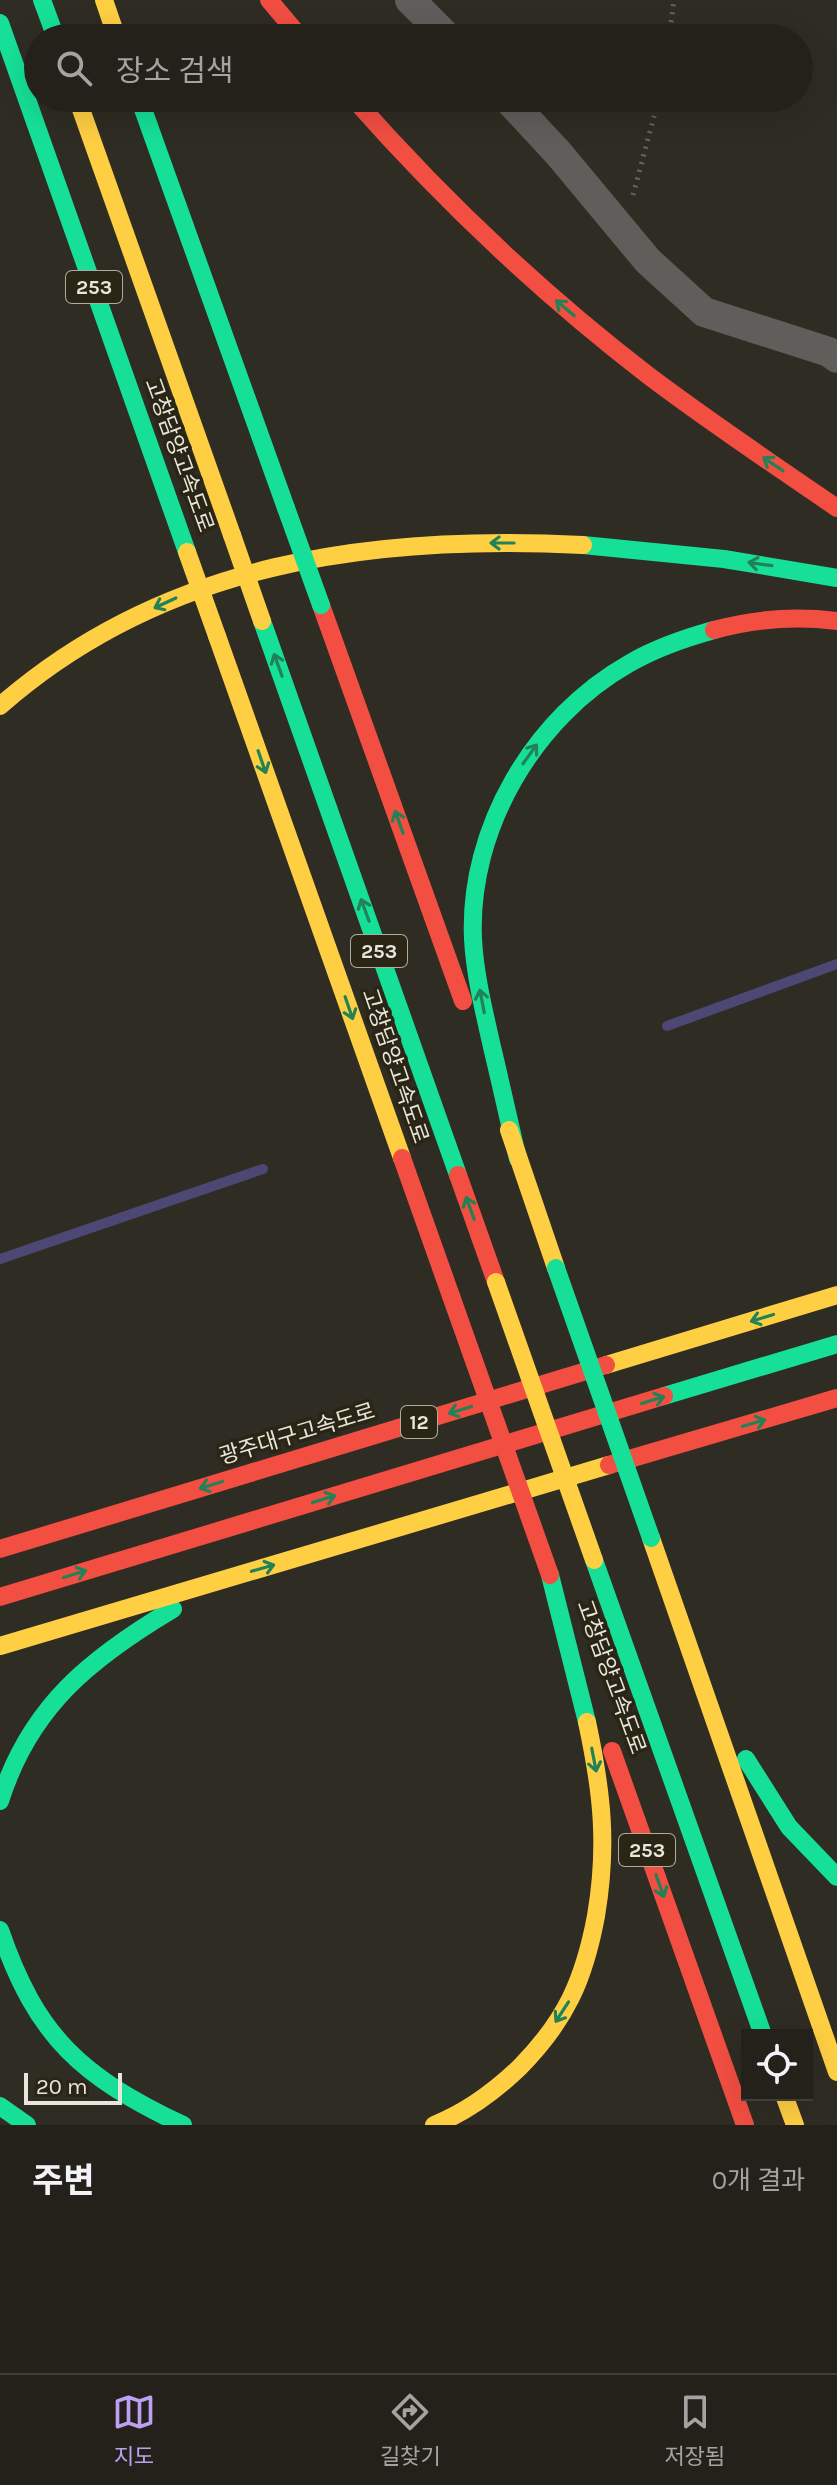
<!DOCTYPE html>
<html lang="ko">
<head>
<meta charset="utf-8">
<style>
  body { margin:0; font-family:Karla,"Noto Sans KR",sans-serif; background:#2f2e27; color:#f1f3f6 }
  .controls { position:absolute; right:24px; bottom:24px; display:grid; overflow:hidden; border-radius:0px; box-shadow:0 8px 32px #0002 }
  .controls button { width:72px; height:72px; display:grid; place-items:center; padding:0; border:0; border-bottom:2px solid #403e39; background:#23211a; color:#f1f3f6; font:40px sans-serif }
  .scale { position:absolute; left:24px; bottom:20px; width:98px; box-sizing:border-box; padding-left:8px; border:4px solid #e8e6db; border-top:0; font-size:22px; line-height:28px; white-space:nowrap; color:#e8e6db; -webkit-text-stroke:6px #2a2514; paint-order:stroke }
  .list { margin:0; padding:0; list-style:none }
  h2 { display:flex; justify-content:space-between; align-items:center; height:104px; margin:0; padding:0 32px; font-size:34px }
  h2 small { font-size:26px; font-weight:400; color:#a3a3a2 }
  .icon { flex:none; width:44px; height:44px; fill:none; stroke:currentColor; stroke-width:2; stroke-linecap:round; stroke-linejoin:round }
  .map { position:relative; flex:none; width:837px; height:2125px; overflow:hidden }
  .search { position:absolute; background:#23211a; box-shadow:0 8px 32px #0002; left:24px; right:24px; top:24px; height:88px; display:flex; align-items:center; gap:20px; box-sizing:border-box; padding:0 28px; border-radius:44px; color:#a3a3a2; font-size:30px }
  .sheet { height:248px; background:#23211a }
  nav { display:flex; justify-content:space-around; align-items:center; box-sizing:border-box; height:112px; border-top:2px solid #403e39; background:#23211a; font-size:22px; color:#a3a3a2 }
  nav a { display:grid; justify-items:center; gap:4px }
  nav .on { color:#bca0f2 }
  .map>svg:first-child { display:block }
</style>
</head>
<body>
<div class="map">
<svg width="837" height="2125" viewBox="0 0 837 2125">
  <rect width="100%" height="100%" fill="#2f2c23"/>
  <g fill="none" stroke-linecap="round" stroke-linejoin="round">
    <g stroke="#4d4774" stroke-width="10">
      <path d="M667 1026 837 964"/>
      <path d="M0 1259 263 1169"/>
    </g>
    <g stroke="#656460" stroke-width="5" stroke-dasharray="2 6" stroke-linecap="butt">
      <path d="M669 38 674 0"/>
      <path d="M633 195 659 98"/>
    </g>
    <g stroke="#5f5e5a" stroke-width="30">
      <path d="M410 0 448 38"/>
      <path d="M507 98 559 154 648 261 704 312 829 352 837 358"/>
    </g>
    <g stroke="#16e098" stroke-width="18">
      <path d="M42 0 56 38"/>
      <path d="M0 23 187 552"/>
      <path d="M139 98 286 508"/>
      <path d="M583 545 724 559 837 578"/>
      <path d="M262 621 458 1175"/>
      <path d="M518 1159C509 1122 501 1084 492 1047 484 1011 475 976 473 939 468 829 534 717 630 663 656 648 685 638 714 630"/>
      <path d="M664 1396 837 1344"/>
      <path d="M594 1560 763 2035"/>
      <path d="M550 1575 587 1722"/>
      <path d="M746 1759 789 1827 837 1877"/>
      <path d="M0 1801C30 1706 91 1658 173 1609"/>
      <path d="M0 1930C37 2038 82 2077 183 2125"/>
      <path d="M0 2106 27 2125"/>
    </g>
    <g stroke="#ffcf43" stroke-width="18">
      <path d="M104 0 117 38"/>
      <path d="M77 98 232 535"/>
      <path d="M217 636 402 1158"/>
      <path d="M0 706C164 562 373 534 583 545"/>
      <path d="M509 1130 556 1268"/>
      <path d="M606 1365 837 1295"/>
      <path d="M651 1538 837 2072"/>
      <path d="M0 1646 609 1465"/>
      <path d="M784 2095 795 2125"/>
      <path d="M434 2125C467 2112 495 2091 520 2067 566 2020 584 1980 596 1916 608 1845 602 1792 587 1722"/>
    </g>
    <g stroke="#f24e42" stroke-width="18">
      <path d="M269 0 301 38"/>
      <path d="M353 98C443 200 541 293 649 376 710 422 774 465 837 508"/>
      <path d="M321 605 463 1001"/>
      <path d="M714 630C754 619 796 616 837 621"/>
      <path d="M402 1158 451 1296"/>
      <path d="M458 1175 496 1282"/>
      <path d="M609 1465 837 1398"/>
      <path d="M0 1549 606 1365"/>
      <path d="M0 1597 664 1396"/>
      <path d="M612 1751 745 2125"/>
    </g>
    <g stroke="#16e098" stroke-width="18">
      <path d="M286 508 321 605"/>
      <path d="M556 1268 651 1538"/>
    </g>
    <g stroke="#ffcf43" stroke-width="18">
      <path d="M232 535 262 621"/>
      <path d="M187 552 217 636"/>
      <path d="M496 1282 594 1560"/>
    </g>
    <path stroke="#f24e42" stroke-width="18" d="M451 1296 550 1575"/>
  </g>
  <defs><path id="oneway-shaft" d="M-6 0H5M1.5-3L5.5 0L1.5 3" fill="none" stroke-width="1.6" stroke-linecap="round" stroke-linejoin="round" transform="scale(2)"/></defs>
  <g stroke="#208256">
    <use href="#oneway-shaft" transform="translate(565 308) rotate(-140)"/>
    <use href="#oneway-shaft" transform="translate(773 464) rotate(-146)"/>
    <use href="#oneway-shaft" transform="translate(502 543) rotate(-180)"/>
    <use href="#oneway-shaft" transform="translate(760 564) rotate(-172)"/>
    <use href="#oneway-shaft" transform="translate(165 603) rotate(155)"/>
    <use href="#oneway-shaft" transform="translate(278 665) rotate(-110)"/>
    <use href="#oneway-shaft" transform="translate(530 754) rotate(-54)"/>
    <use href="#oneway-shaft" transform="translate(262 762) rotate(71)"/>
    <use href="#oneway-shaft" transform="translate(399 822) rotate(-110)"/>
    <use href="#oneway-shaft" transform="translate(365 910) rotate(-110)"/>
    <use href="#oneway-shaft" transform="translate(482 1001) rotate(-101)"/>
    <use href="#oneway-shaft" transform="translate(349 1008) rotate(71)"/>
    <use href="#oneway-shaft" transform="translate(470 1208) rotate(-110)"/>
    <use href="#oneway-shaft" transform="translate(762 1318) rotate(163)"/>
    <use href="#oneway-shaft" transform="translate(653 1400) rotate(-17)"/>
    <use href="#oneway-shaft" transform="translate(460 1410) rotate(163)"/>
    <use href="#oneway-shaft" transform="translate(754 1423) rotate(-16)"/>
    <use href="#oneway-shaft" transform="translate(211 1485) rotate(163)"/>
    <use href="#oneway-shaft" transform="translate(324 1499) rotate(-17)"/>
    <use href="#oneway-shaft" transform="translate(263 1568) rotate(-16)"/>
    <use href="#oneway-shaft" transform="translate(75 1574) rotate(-17)"/>
    <use href="#oneway-shaft" transform="translate(594 1760) rotate(79)"/>
    <use href="#oneway-shaft" transform="translate(660 1886) rotate(70)"/>
    <use href="#oneway-shaft" transform="translate(562 2012) rotate(123)"/>
  </g>
  <g text-anchor="middle" dominant-baseline="central" stroke-width="7" stroke-linejoin="round" paint-order="stroke">
    <g fill="#2a2514" stroke="#afac9f" stroke-width="2">
      <rect x="66" y="271" width="56" height="32" rx="6"/>
      <rect x="351" y="935" width="56" height="32" rx="6"/>
      <rect x="401" y="1406" width="36" height="32" rx="6"/>
      <rect x="619" y="1834" width="56" height="32" rx="6"/>
    </g>
    <g font-size="20" font-weight="bold" fill="#e8e6db">
      <text x="94" y="287">253</text>
      <text x="379" y="951">253</text>
      <text x="419" y="1422">12</text>
      <text x="647" y="1850">253</text>
    </g>
    <g font-size="22" fill="#e8e6db" stroke="#2a2514">
      <text transform="translate(179 455) rotate(70)">고창담양고속도로</text>
      <text transform="translate(395 1066) rotate(71)">고창담양고속도로</text>
      <text transform="translate(297 1434) rotate(-17)">광주대구고속도로</text>
      <text transform="translate(611 1677) rotate(70)">고창담양고속도로</text>
    </g>
  </g>
</svg>
<div class="controls">
<button><svg class="icon" aria-label="locate" viewBox="0 0 24 24"><circle cx="12" cy="12" r="6"/><path d="M12 2v4M12 18v4M2 12h4M18 12h4"/></svg></button>
</div>
<div class="scale">20 m</div>
<div class="search"><svg class="icon" aria-label="search" viewBox="0 0 24 24"><circle cx="10" cy="10" r="6"/><path d="M15 15l6 6"/></svg>장소 검색</div>
</div>
<section class="sheet">
<h2>주변<small>0개 결과</small></h2>
<ul class="list">
</ul>
</section>
<nav>
<a class="on"><svg class="icon" aria-label="map" viewBox="0 0 24 24"><path d="M3 6l6-2 6 2 6-2v14l-6 2-6-2-6 2zM9 4v14M15 6v14"/></svg>지도</a>
<a><svg class="icon" aria-label="directions" viewBox="0 0 24 24"><path d="M12 3l9 9-9 9-9-9zM9 14v-3h6M13 9l2 2-2 2"/></svg>길찾기</a>
<a><svg class="icon" aria-label="saved" viewBox="0 0 24 24"><path d="M7 4h10v16l-5-4-5 4z"/></svg>저장됨</a>
</nav>
</body>
</html>
